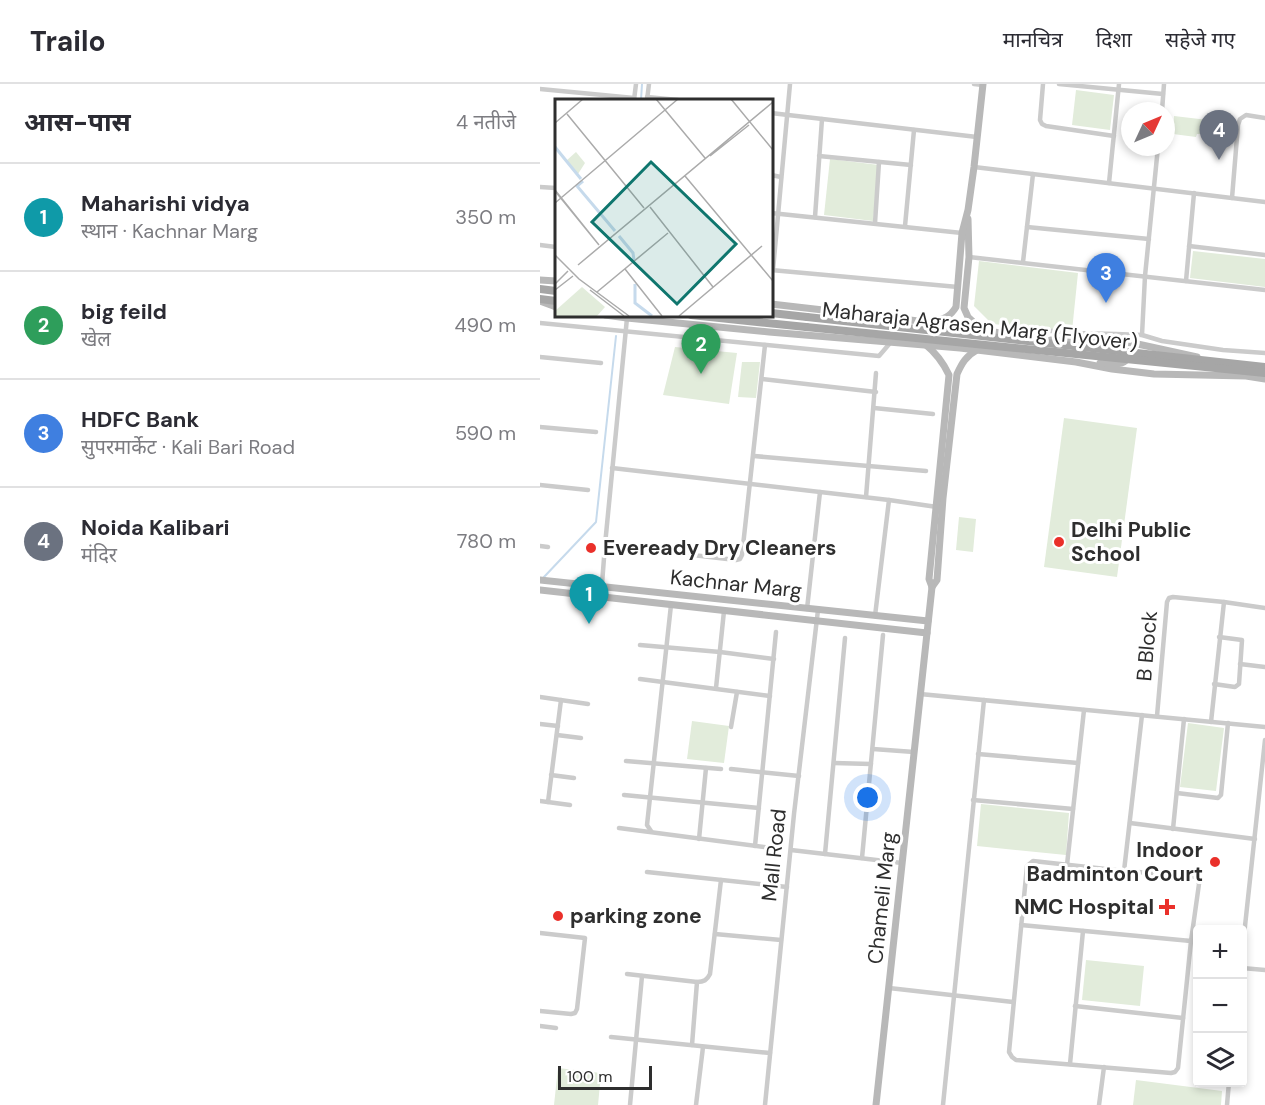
<!DOCTYPE html>
<html lang="hi">
<head>
<meta charset="utf-8">
<style>
  body { margin:0; font-family:"DM Sans","Noto Sans Devanagari",sans-serif; background:#f7f7f7; color:#2b2b33 }
  .controls { position:absolute; right:18px; bottom:18px; display:grid; overflow:hidden; border-radius:6px; box-shadow:0 3px 9px #0003 }
  .controls button { width:54px; height:54px; display:grid; place-items:center; padding:0; border:0; border-bottom:2px solid #e1e1e2; background:#fff; color:#2b2b33; font:30px sans-serif }
  .compass { position:absolute; left:581px; top:18px; width:54px; height:54px; border-radius:50%; background:#fff; box-shadow:0 3px 9px #0003; rotate:46deg }
  .scale { position:absolute; left:18px; bottom:15px; width:94px; box-sizing:border-box; padding-left:6px; border:3px solid #2e2e2e; border-top:0; font-size:16px; line-height:21px; white-space:nowrap; color:#2e2e2e; -webkit-text-stroke:4px #fff; paint-order:stroke }
  .you { position:absolute; left:328px; top:714px; width:21px; height:21px; margin:-15px; border:4px solid #fff; border-radius:50%; background:#1a73e8; box-shadow:0 0 0 9px #1a73e833 }
  .badge { display:grid; place-items:center; width:39px; height:39px; border-radius:50%; background:#0b8043; color:#fff; font-size:20px; font-weight:700 }
  .pin { position:absolute; translate:-50% -50px; filter:drop-shadow(0 2px 3px #0008) }
  .pin::after { content:''; position:absolute; top:32px; width:21px; height:18px; background:inherit; clip-path:polygon(0 0,100% 0,50% 100%) }
  .list { margin:0; padding:0; list-style:none }
  h2 { display:flex; justify-content:space-between; align-items:center; height:78px; margin:0; padding:0 24px; font-size:26px }
  h2 small { font-size:20px; font-weight:400; color:#7c7c81 }
  .list li { display:grid; grid-template-columns:39px 1fr auto; gap:18px; align-items:center; box-sizing:border-box; height:108px; padding:0 24px; border-top:2px solid #e1e1e2 }
  .list b { display:block; font-size:22px; white-space:nowrap }
  .list p { margin:0; font-size:20px; white-space:nowrap; color:#7c7c81 }
  .list em { font-size:20px; font-style:normal; color:#7c7c81 }
  .icon { flex:none; width:33px; height:33px; fill:none; stroke:currentColor; stroke-width:2; stroke-linecap:round; stroke-linejoin:round }
  .map { position:relative; flex:none; width:725px; height:1021px; overflow:hidden }
  header { display:flex; align-items:center; gap:36px; box-sizing:border-box; height:84px; padding:0 30px; background:#fff; border-bottom:2px solid #e1e1e2 }
  header strong { font-size:28px }
  nav { display:flex; gap:33px; margin-inline-start:auto; font-size:21px }
  main { display:flex }
  aside { flex:1; background:#fff }
  .map>svg:first-child { display:block }
</style>
</head>
<body>
<header>
<strong>Trailo</strong>
<nav><a>मानचित्र</a><a>दिशा</a><a>सहेजे गए</a></nav>
</header>
<main>
<aside>
<h2>आस-पास<small>4 नतीजे</small></h2>
<ul class="list">
<li><span class="badge" style="background:#0f9aa8">1</span><div><b>Maharishi vidya</b><p>स्थान · Kachnar Marg</p></div><em>350 m</em></li>
<li><span class="badge" style="background:#2e9e5b">2</span><div><b>big feild</b><p>खेल</p></div><em>490 m</em></li>
<li><span class="badge" style="background:#3f7fe0">3</span><div><b>HDFC Bank</b><p>सुपरमार्केट · Kali Bari Road</p></div><em>590 m</em></li>
<li><span class="badge" style="background:#6b7280">4</span><div><b>Noida Kalibari</b><p>मंदिर</p></div><em>780 m</em></li>
</ul>
</aside>
<div class="map">
<svg width="725" height="1021" viewBox="0 0 725 1021">
  <rect width="100%" height="100%" fill="#fff"/>
  <g fill="#e2ecdb">
    <path d="M536 6 574 11 570 46 532 41Z"/>
    <path d="M634 32 668 36V44H665L664 47 661 46 660 50H657L656 53 633 50Z"/>
    <path d="M290 75 339 81 333 137 284 131Z"/>
    <path d="M653 167 725 175V203L650 194Z"/>
    <path d="M439 177 538 189 532 247 452 240 434 222Z"/>
    <path d="M135 263 197 269 189 320 123 311Z"/>
    <path d="M202 278H220L216 314 198 313Z"/>
    <path d="M524 334 597 344 577 493 504 483Z"/>
    <path d="M419 433 436 435 433 468 416 466Z"/>
    <path d="M152 637 189 642 184 679 147 675Z"/>
    <path d="M648 639 684 644 676 707 640 703Z"/>
    <path d="M441 720 529 729 526 771 437 762Z"/>
    <path d="M546 876 604 882 600 922 542 916Z"/>
    <path d="M18 984 61 989 58 1021H14Z"/>
    <path d="M596 996 682 1007 681 1021H593Z"/>
  </g>
  <g fill="none" stroke-linecap="round" stroke-linejoin="round">
    <g stroke="#c6daec" stroke-width="2">
      <path d="M101 16 102 0"/>
      <path d="M4 493 56 438 76 252"/>
    </g>
    <g stroke="#cbcbcb" stroke-width="4.5">
      <path d="M434 0 443 1"/>
      <path d="M503 0 500 36 502 40 506 42 574 52"/>
      <path d="M519 0 623 10"/>
      <path d="M0 5 94 14"/>
      <path d="M107 13 138 16"/>
      <path d="M94 16 96 0"/>
      <path d="M107 16 109 0"/>
      <path d="M622 27 624 0"/>
      <path d="M231 29 437 53"/>
      <path d="M279 72 371 81"/>
      <path d="M434 83 725 118"/>
      <path d="M231 91 241 93"/>
      <path d="M569 99 579 0"/>
      <path d="M0 103 16 104"/>
      <path d="M692 114 698 41 700 35 706 31 725 34"/>
      <path d="M231 129 422 149"/>
      <path d="M275 133 282 35"/>
      <path d="M335 139 339 78"/>
      <path d="M365 142 374 46"/>
      <path d="M487 143 609 155"/>
      <path d="M0 161 16 163"/>
      <path d="M649 162 725 171"/>
      <path d="M429 173 725 206"/>
      <path d="M483 178 493 90"/>
      <path d="M231 186 418 203"/>
      <path d="M233 186 250 0"/>
      <path d="M646 197 654 109"/>
      <path d="M0 239 339 272 351 258"/>
      <path d="M602 251 605 192 618 63"/>
      <path d="M488 254 493 249 501 246 533 249 576 250 602 251 622 257 683 266 725 269"/>
      <path d="M0 273 61 279"/>
      <path d="M222 295 336 308"/>
      <path d="M334 324 393 330"/>
      <path d="M0 343 56 348"/>
      <path d="M214 372 386 387"/>
      <path d="M72 384 349 416 397 423"/>
      <path d="M0 401 48 406"/>
      <path d="M326 413 336 289"/>
      <path d="M65 461 196 476 200 475 202 471 225 261"/>
      <path d="M0 462 8 463"/>
      <path d="M61 513 65 461 87 234"/>
      <path d="M267 525 280 408"/>
      <path d="M335 532 349 416"/>
      <path d="M100 561 180 568 234 575"/>
      <path d="M700 580 725 583"/>
      <path d="M100 595 230 612"/>
      <path d="M674 600 695 603 699 600 702 556 679 553"/>
      <path d="M176 604 184 527"/>
      <path d="M380 610 725 643"/>
      <path d="M0 613 48 620"/>
      <path d="M617 632 627 518 629 514 633 513 684 518 725 524"/>
      <path d="M671 638 684 518"/>
      <path d="M0 640 18 642"/>
      <path d="M191 643 197 608"/>
      <path d="M17 651 41 654"/>
      <path d="M333 665 374 668"/>
      <path d="M438 670 538 679"/>
      <path d="M86 677 181 685"/>
      <path d="M294 679 331 680"/>
      <path d="M191 685 259 692"/>
      <path d="M11 691 34 694"/>
      <path d="M637 709 678 714 681 711 688 639"/>
      <path d="M84 711 219 724"/>
      <path d="M433 716 533 725"/>
      <path d="M0 717 30 721"/>
      <path d="M8 718 21 616"/>
      <path d="M590 739 715 755"/>
      <path d="M79 744 240 765"/>
      <path d="M633 745 644 635"/>
      <path d="M111 747 107 741 131 521"/>
      <path d="M159 755 166 684"/>
      <path d="M215 762 236 548"/>
      <path d="M251 766 362 779"/>
      <path d="M285 770 305 554"/>
      <path d="M322 774 343 551"/>
      <path d="M493 777 584 787 652 792 657 794 659 800 651 857 638 984 635 988 631 989 476 976 472 973 469 968 487 782Z"/>
      <path d="M527 781 544 626"/>
      <path d="M584 787 602 631"/>
      <path d="M107 788 247 803"/>
      <path d="M481 841 651 857"/>
      <path d="M0 849 45 854 37 925 35 929 31 930 0 927"/>
      <path d="M175 850 241 856"/>
      <path d="M702 870 725 656"/>
      <path d="M702 884 725 886"/>
      <path d="M87 890 157 898C164 898 167 896 170 890L181 796"/>
      <path d="M349 904 473 918"/>
      <path d="M535 922 643 934"/>
      <path d="M0 942 16 944"/>
      <path d="M71 953 230 969"/>
      <path d="M152 961 157 898"/>
      <path d="M530 980 543 847"/>
      <path d="M90 1021 102 892"/>
      <path d="M156 1021 163 963"/>
      <path d="M225 1021 254 730 278 526"/>
      <path d="M403 1021 444 616"/>
      <path d="M559 1021 564 983"/>
      <path d="M687 1021 689 998"/>
    </g>
    <g stroke="#b8b8b8" stroke-width="7">
      <path d="M428 135 429 173 424 224 428 233 440 244"/>
      <path d="M0 196 16 197"/>
      <path d="M0 217 16 223"/>
      <path d="M231 220 422 242 482 253"/>
      <path d="M65 231 87 234 229 248 420 264 536 278 572 285 614 290 706 292 725 295"/>
      <path d="M393 237C404 235 410 233 416 223L422 149 428 126 434 83 443 0"/>
      <path d="M511 256 539 258 571 257 593 259 657 273"/>
      <path d="M560 279C569 279 582 283 588 274"/>
      <path d="M0 496 388 537"/>
      <path d="M392 503 397 496 403 414 417 290C422 279 426 272 437 266"/>
      <path d="M0 506 387 549"/>
      <path d="M336 1021 392 503 389 495 409 291C403 278 396 269 385 260"/>
    </g>
    <g stroke="#a6a6a6" stroke-width="8">
      <path d="M0 205 16 207"/>
      <path d="M0 215 16 217"/>
      <path d="M231 229 267 233"/>
      <path d="M151 231 266 243"/>
    </g>
    <g stroke="#a6a6a6" stroke-width="8">
      <path d="M267 233 725 283"/>
      <path d="M266 243 725 289"/>
    </g>
  </g>
  <g fill="#ea302a" stroke="#fff" stroke-width="2">
    <circle cx="519" cy="458" r="6"/>
    <circle cx="51" cy="464" r="6"/>
    <circle cx="675" cy="778" r="6"/>
    <path d="M624 814h6v6h6v6h-6v6h-6v-6h-6v-6h6z"/>
    <circle cx="18" cy="832" r="6"/>
  </g>
  <g text-anchor="middle" dominant-baseline="central" stroke-width="6" stroke-linejoin="round" paint-order="stroke">
    <g font-size="21" fill="#2e2e2e" stroke="#fff">
      <text transform="translate(440 242) rotate(6)">Maharaja Agrasen Marg (Flyover)</text>
      <text transform="translate(196 500) rotate(6)">Kachnar Marg</text>
      <text transform="translate(607 562) rotate(-85)">B Block</text>
      <text transform="translate(234 771) rotate(-84)">Mall Road</text>
      <text transform="translate(342 814) rotate(-84)">Chameli Marg</text>
    </g>
    <g font-size="21" font-weight="bold" fill="#2e2e2e" stroke="#fff" text-anchor="start">
      <text x="531" y="446">Delhi Public<tspan x="531" dy="24">School</tspan></text>
      <text x="63" y="464">Eveready Dry Cleaners</text>
      <text x="663" y="766" text-anchor="end">Indoor<tspan x="663" dy="24">Badminton Court</tspan></text>
      <text x="614" y="823" text-anchor="end">NMC Hospital</text>
      <text x="30" y="832">parking zone</text>
    </g>
  </g>
  <g transform="translate(15 15)">
    <rect width="218" height="218" fill="#fff"/>
    <path d="M21 53 30 64 23 75 11 62ZM27 188 50 208 42 217H0V212Z" fill="#e2ecdb"/>
    <path fill="none" stroke="#c6daec" stroke-width="3" d="M0 48 26 80M28 82 22 87 60 132M64 137 78 154 79 161M80 185V204L97 217"/>
    <path fill="none" stroke="#ababab" stroke-width="1.5" d="M101 0 150 59M176 0 218 51M12 15 89 109M0 24 28 0M155 57 194 26M130 77 218 182M0 91 44 146 0 92M0 104 123 0M95 108 158 188M0 156 24 180 74 217M23 166 218 3M70 170 107 217M0 185 13 172M0 191 18 177M35 191 69 217M42 193 113 134M124 217 207 147"/>
    <path fill="#0f766e" fill-opacity="0.15" stroke="#0f766e" stroke-width="3" d="M96 63 181 145 122 205 37 123Z"/>
    <rect width="218" height="218" fill="none" stroke="#2e2e2e" stroke-width="3"/>
  </g>
</svg>
<div class="controls">
<button>+</button>
<button>−</button>
<button><svg class="icon" aria-label="layers" viewBox="0 0 24 24"><path d="M12 4l9 5-9 5-9-5zM3 14l9 5 9-5"/></svg></button>
</div>
<svg class="compass" viewBox="-18 -18 36 36"><path d="M0-13l5 13h-10z" fill="#e53935"/><path d="M0 13l5-13h-10z" fill="#7c7c81"/></svg>
<div class="scale">100 m</div>
<div class="you"></div>
<div class="pin badge" style="left:49px;top:540px;background:#0f9aa8">1</div>
<div class="pin badge" style="left:161px;top:290px;background:#2e9e5b">2</div>
<div class="pin badge" style="left:566px;top:219px;background:#3f7fe0">3</div>
<div class="pin badge" style="left:679px;top:76px;background:#6b7280">4</div>
</div>
</main>
</body>
</html>
